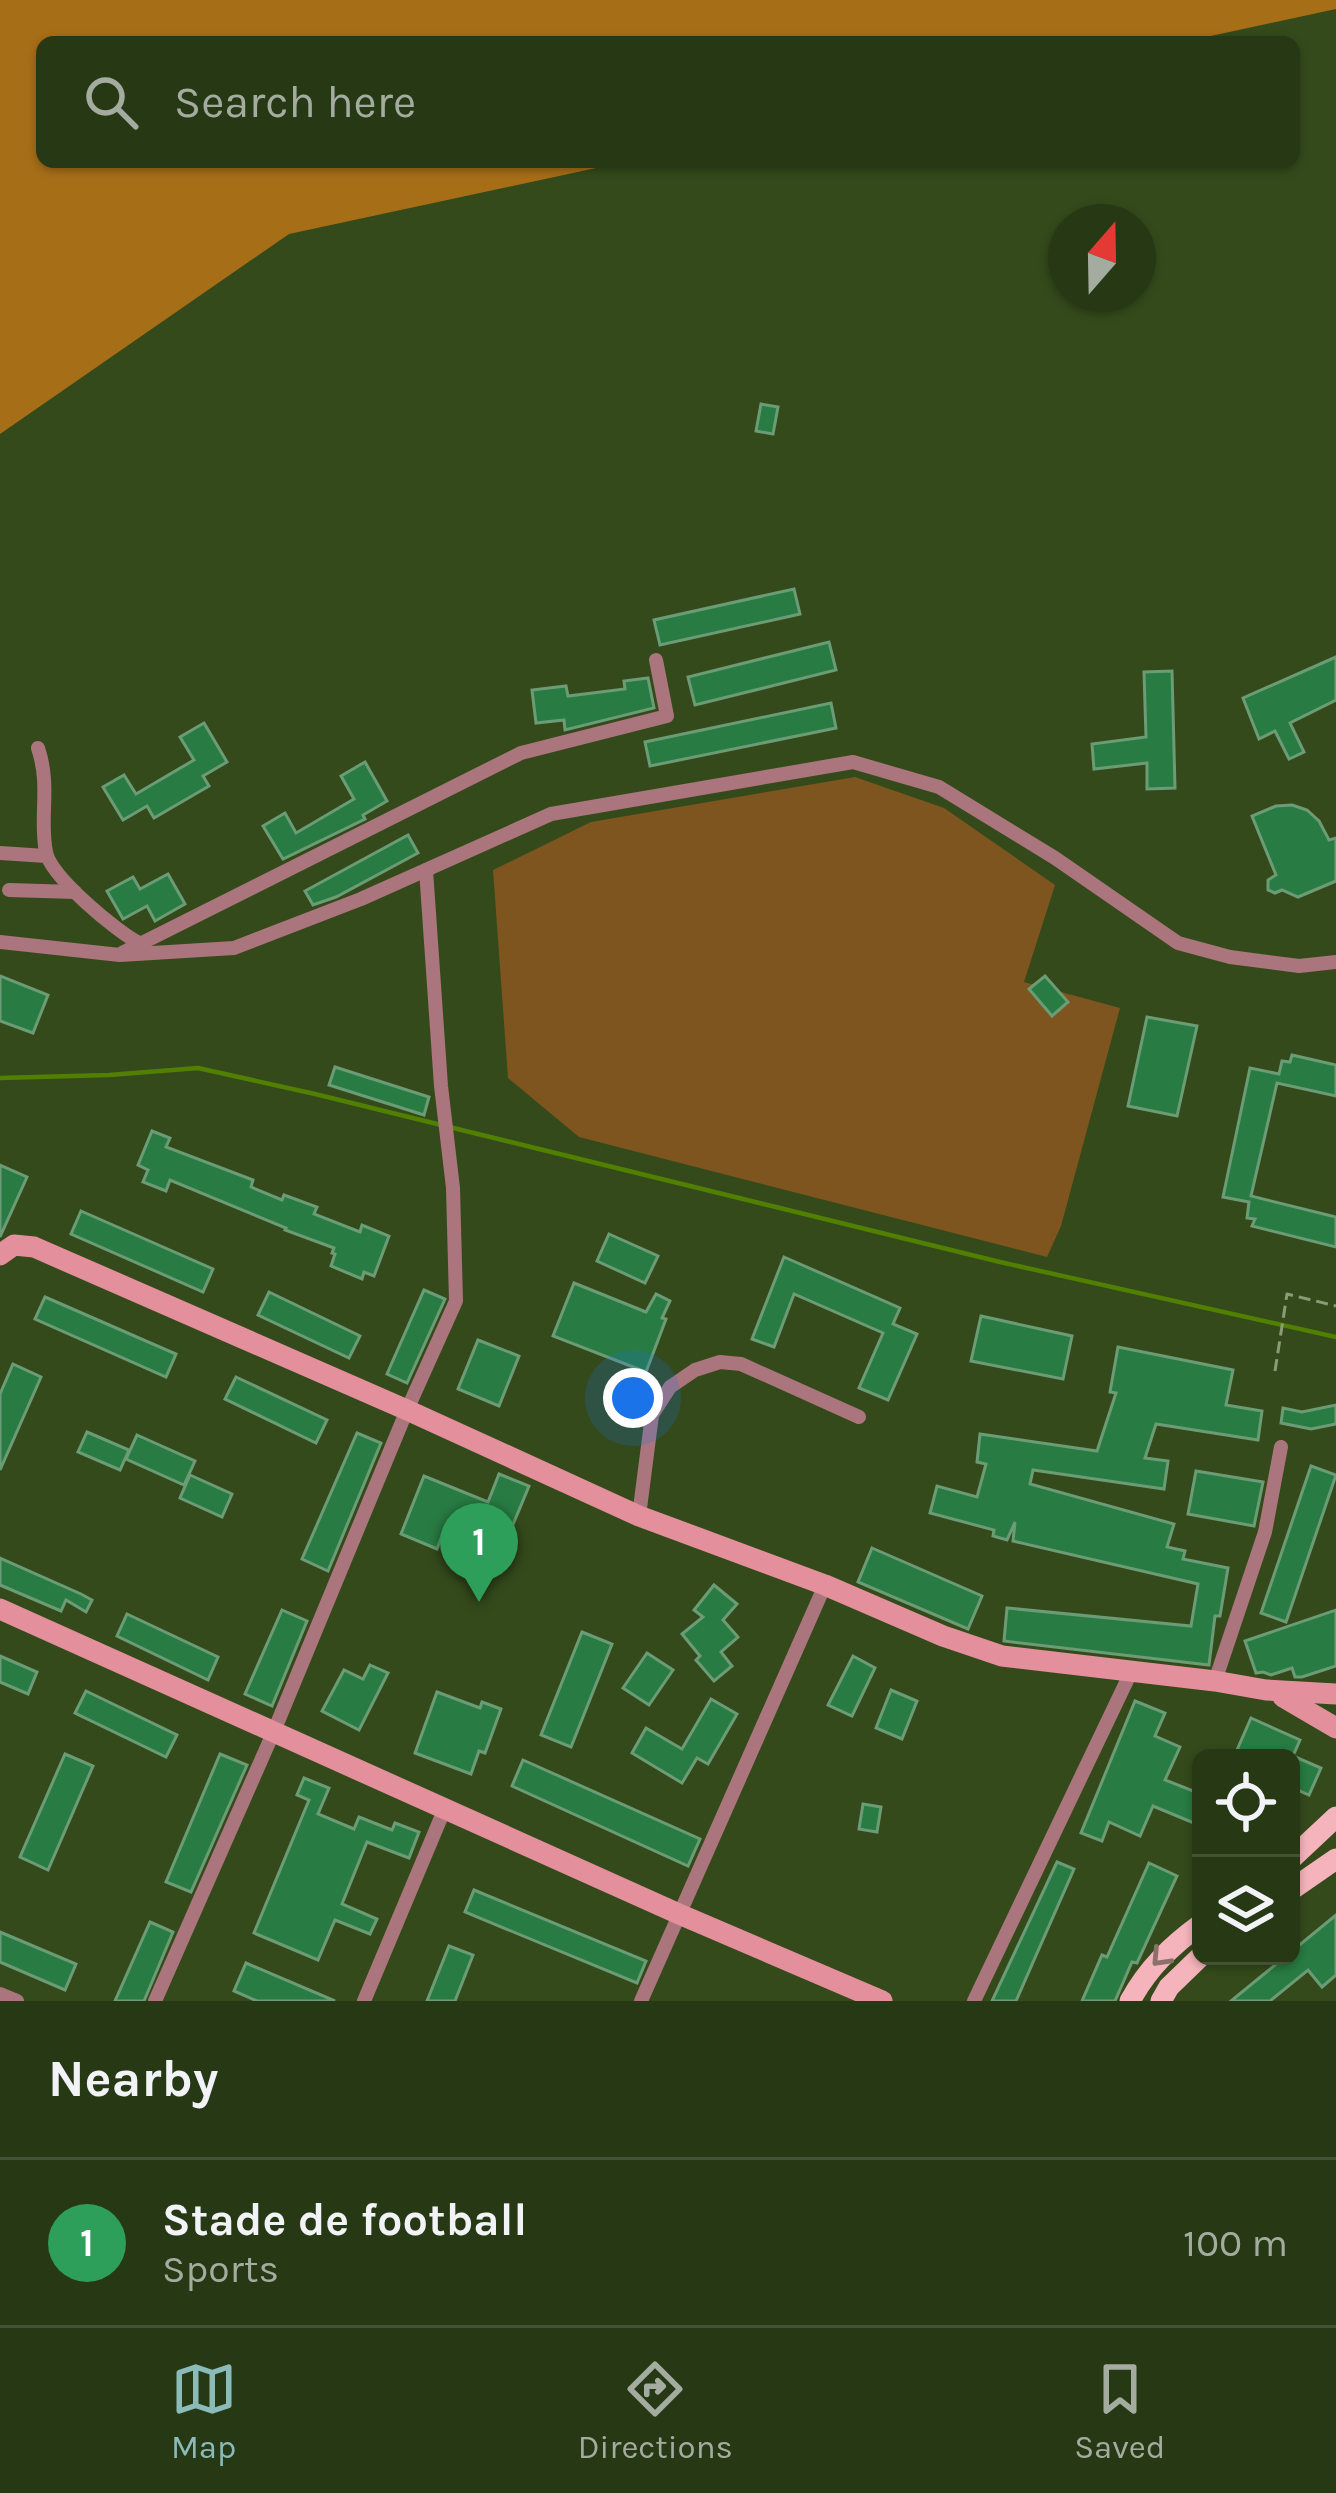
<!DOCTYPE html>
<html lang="en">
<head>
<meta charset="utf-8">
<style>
  body { margin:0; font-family:Karla,sans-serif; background:#2f3f1d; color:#f1f3f6 }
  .controls { position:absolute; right:36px; bottom:36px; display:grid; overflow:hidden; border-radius:18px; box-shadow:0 3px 9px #0004 }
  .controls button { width:108px; height:108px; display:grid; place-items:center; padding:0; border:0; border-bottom:3px solid #435234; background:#273814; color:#f1f3f6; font:60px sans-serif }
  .compass { position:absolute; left:1048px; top:204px; width:108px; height:108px; border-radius:50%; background:#273814; box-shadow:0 3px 9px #0004; rotate:20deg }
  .you { position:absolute; left:633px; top:1398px; width:42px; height:42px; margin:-30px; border:9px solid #fff; border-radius:50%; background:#1a73e8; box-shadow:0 0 0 18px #1a73e833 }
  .badge { display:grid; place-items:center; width:78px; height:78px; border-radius:50%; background:#8bbbb9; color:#fff; font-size:39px; font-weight:700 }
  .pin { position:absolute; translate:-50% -99px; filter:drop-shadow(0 3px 6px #0008) }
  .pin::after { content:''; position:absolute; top:63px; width:42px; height:36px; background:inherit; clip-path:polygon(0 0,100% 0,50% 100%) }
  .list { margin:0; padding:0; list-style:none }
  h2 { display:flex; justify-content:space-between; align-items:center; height:156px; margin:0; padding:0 48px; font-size:51px }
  h2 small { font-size:39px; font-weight:400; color:#a4aca0 }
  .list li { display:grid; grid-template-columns:78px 1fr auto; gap:36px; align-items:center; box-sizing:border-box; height:168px; padding:0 48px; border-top:3px solid #435234 }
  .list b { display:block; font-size:45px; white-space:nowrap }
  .list p { margin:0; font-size:39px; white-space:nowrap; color:#a4aca0 }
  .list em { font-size:39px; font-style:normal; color:#a4aca0 }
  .icon { flex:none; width:66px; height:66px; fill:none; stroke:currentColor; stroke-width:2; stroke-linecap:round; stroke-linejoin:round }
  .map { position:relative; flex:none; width:1336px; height:2001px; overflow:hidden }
  .search { position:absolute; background:#273814; box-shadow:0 3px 9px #0004; left:36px; right:36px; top:36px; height:132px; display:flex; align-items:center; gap:30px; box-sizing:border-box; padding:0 42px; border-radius:18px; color:#a4aca0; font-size:45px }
  .sheet { height:324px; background:#273814 }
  nav { display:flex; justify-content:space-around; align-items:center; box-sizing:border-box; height:168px; border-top:3px solid #435234; background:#273814; font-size:33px; color:#a4aca0 }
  nav a { display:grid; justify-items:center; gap:6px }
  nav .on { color:#8bbbb9 }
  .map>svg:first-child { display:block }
</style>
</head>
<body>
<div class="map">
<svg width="1336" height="2001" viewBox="0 0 1336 2001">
  <rect width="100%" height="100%" fill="#344a1b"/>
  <path fill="#7e551f" d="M855 777 944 808 1055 885 1024 982 1120 1008 1061 1226 1047 1257 579 1137 508 1078 493 870 591 822Z"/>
  <path fill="#a76e18" d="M0 0H1336V9L1183 42H42V162H624L289 234 0 434Z"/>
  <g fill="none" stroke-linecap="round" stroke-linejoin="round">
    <path stroke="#518000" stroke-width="4.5" d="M0 1078 109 1075 198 1068 315 1094 1000 1262 1336 1337"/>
  </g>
  <g fill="#287b42" stroke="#6b9c75" stroke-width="3">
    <path d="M761 404 778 407 773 434 756 431Z"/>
    <path d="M794 589 800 614 660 645 654 620Z"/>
    <path d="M829 642 836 670 695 705 688 677Z"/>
    <path d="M1336 657V700L1290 723 1304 752 1289 759 1275 731 1259 739 1243 698Z"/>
    <path d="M1172 671 1175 788 1147 789V763L1094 769 1092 744 1146 737 1144 672Z"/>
    <path d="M648 678 654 708 565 730 564 720 536 723 532 690 566 686 568 696 625 689 624 681Z"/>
    <path d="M831 703 836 728 650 766 645 742Z"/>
    <path d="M204 723 227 762 203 776 209 786 154 818 147 806 123 820 103 787 124 775 136 794 194 760 180 737Z"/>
    <path d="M365 762 387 801 363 815 365 819 283 859 263 826 285 813 296 833 354 799 341 776Z"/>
    <path d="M1292 805 1307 810 1319 821 1329 840 1336 838V881L1298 897 1282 890 1275 893 1268 890V880L1276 875 1252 816 1276 806Z"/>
    <path d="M408 835 418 853 336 897 313 905 305 891Z"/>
    <path d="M168 874 185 904 155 921 147 906 123 919 107 891 133 877 140 889Z"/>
    <path d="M0 976 48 995 33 1033 0 1021Z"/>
    <path d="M1045 976 1068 1002 1052 1016 1029 989Z"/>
    <path d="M1147 1017 1197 1026 1177 1116 1128 1106Z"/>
    <path d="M1292 1055 1336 1065V1096L1277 1083 1251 1196 1336 1217V1247L1252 1226 1255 1219 1247 1218 1249 1202 1223 1197 1250 1068 1279 1074 1282 1061 1290 1062Z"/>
    <path d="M335 1067 429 1097 424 1115 329 1085Z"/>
    <path d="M152 1131 170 1138 166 1147 253 1180 251 1187 282 1200 284 1195 317 1207 314 1214 360 1232 362 1225 389 1236 374 1276 364 1272 362 1279 331 1266 335 1254 332 1253 334 1248 285 1230 286 1228 170 1180 166 1191 143 1182 148 1170 138 1165Z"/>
    <path d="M0 1165 27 1177 0 1237Z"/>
    <path d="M81 1211 213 1269 203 1292 71 1234Z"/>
    <path d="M609 1234 658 1256 645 1283 597 1261Z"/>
    <path d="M784 1257 900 1308 893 1324 917 1334 888 1400 859 1388 883 1333 794 1294 774 1347 752 1339Z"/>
    <path d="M574 1283 646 1312 656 1294 670 1301 662 1318 666 1319 646 1372 553 1336Z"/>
    <path d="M424 1290 445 1299 407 1383 387 1374Z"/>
    <path d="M269 1292 360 1336 349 1358 258 1315Z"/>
    <path d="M45 1297 176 1354 166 1377 35 1319Z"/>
    <path d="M981 1316 1072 1336 1063 1379 971 1361Z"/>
    <path d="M478 1340 519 1356 499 1406 458 1389Z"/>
    <path d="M1118 1347 1233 1370 1226 1405 1262 1411 1258 1440 1156 1424 1145 1458 1168 1461 1164 1489 1033 1470 1030 1484 1174 1524 1167 1547 1185 1551 1183 1559 1228 1568 1220 1616H1215L1209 1665 1004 1641 1007 1608 1191 1626 1198 1584 1013 1541 1015 1522 1007 1540 993 1536 994 1530 930 1513 937 1486 977 1497 986 1464 977 1462 980 1434 1097 1451 1116 1393 1110 1392Z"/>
    <path d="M13 1364 41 1377 0 1470V1394Z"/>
    <path d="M236 1377 327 1420 316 1443 225 1399Z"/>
    <path d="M1336 1405V1424L1311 1429 1281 1423 1283 1408 1302 1412Z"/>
    <path d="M87 1432 129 1450 120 1470 78 1452Z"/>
    <path d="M357 1433 381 1443 328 1571 302 1559Z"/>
    <path d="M137 1435 195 1461 184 1485 126 1459Z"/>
    <path d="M1311 1466 1336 1475 1286 1622 1261 1613Z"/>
    <path d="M1196 1471 1263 1482 1254 1526 1188 1514Z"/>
    <path d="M499 1474 529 1486 507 1539 460 1520 453 1537 443 1533 437 1549 401 1534 424 1476 488 1502Z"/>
    <path d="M190 1475 232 1494 222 1517 180 1498Z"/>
    <path d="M872 1548 982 1596 968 1629 858 1582Z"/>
    <path d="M0 1558 81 1594 92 1600 86 1612 66 1600 61 1611 0 1585Z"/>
    <path d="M714 1585 737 1604 723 1620 738 1637 721 1652 732 1666 714 1681 696 1660 700 1656 682 1634 703 1617 694 1610Z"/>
    <path d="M282 1610 307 1621 272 1706 245 1694Z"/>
    <path d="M1336 1610V1666L1302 1677H1295L1292 1668 1271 1675 1263 1672 1256 1673 1245 1641Z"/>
    <path d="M127 1614 218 1657 208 1680 117 1636Z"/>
    <path d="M582 1632 612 1644 571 1747 541 1735Z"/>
    <path d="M647 1653 673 1670 649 1705 623 1688Z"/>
    <path d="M0 1656 37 1672 28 1694 0 1682Z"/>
    <path d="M853 1656 875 1668 852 1716 828 1705Z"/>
    <path d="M370 1665 388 1673 359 1730 322 1711 344 1670 363 1679Z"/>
    <path d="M891 1690 917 1701 902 1739 876 1728Z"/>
    <path d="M86 1691 177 1735 166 1757 75 1713Z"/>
    <path d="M437 1692 480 1708 482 1702 501 1709 485 1753 479 1751 471 1774 415 1753Z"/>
    <path d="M711 1699 737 1714 708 1764 697 1758 682 1783 632 1753 646 1728 682 1749Z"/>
    <path d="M1135 1701 1165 1713 1155 1736 1180 1747 1165 1780 1201 1794V1826L1153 1806 1140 1836 1109 1822 1102 1841 1081 1833Z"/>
    <path d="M1251 1718 1300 1740 1293 1756 1321 1768 1309 1795 1291 1787V1758H1243L1245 1754 1237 1750Z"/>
    <path d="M65 1754 93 1766 48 1870 20 1857Z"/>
    <path d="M220 1754 247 1765 191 1892 166 1882Z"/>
    <path d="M523 1760 700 1839 688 1866 512 1786Z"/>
    <path d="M304 1778 329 1788 318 1814 354 1829 359 1817 392 1830 395 1823 419 1832 409 1858 367 1842 342 1904 377 1919 370 1934 335 1920 318 1960 254 1933 309 1800 297 1795Z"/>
    <path d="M863 1804 881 1807 877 1832 859 1829Z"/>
    <path d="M1057 1862 1074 1869 1016 2001H992Z"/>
    <path d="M1149 1863 1177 1876 1137 1963 1132 1962 1115 2001H1082L1102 1955 1107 1957Z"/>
    <path d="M474 1890 646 1961 637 1983 465 1912Z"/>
    <path d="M1336 1915V1975L1322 1987 1308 1970 1270 2001H1231L1286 1956H1291V1952Z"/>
    <path d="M150 1922 173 1932 144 2001H115Z"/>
    <path d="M0 1932 76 1964 65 1990 0 1962Z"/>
    <path d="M449 1946 473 1955 455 2001H427Z"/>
    <path d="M246 1963 335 2001H257L234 1991Z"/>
  </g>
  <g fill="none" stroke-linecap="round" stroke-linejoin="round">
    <path stroke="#8a9c77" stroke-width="3" stroke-dasharray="12 6" stroke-linecap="butt" d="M1275 1371 1287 1294 1336 1306"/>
    <g stroke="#aa757c" stroke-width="14">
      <path d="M38 748C51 787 39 817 46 852 51 877 116 931 139 943"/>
      <path d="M0 853 46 856"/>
      <path d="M9 890 75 892"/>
      <path d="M0 942 120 955 234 948 361 899 551 814 853 762 939 787 1055 858 1178 943 1230 957 1299 966 1336 962"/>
      <path d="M122 953 521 753 667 716 656 660"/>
      <path d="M639 1516 652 1415 670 1387 695 1370 720 1362 741 1364 859 1417"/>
      <path d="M1215 1681 1265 1532 1281 1447"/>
      <path d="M0 1994 17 2001"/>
      <path d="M155 2001 274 1731 407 1410 456 1301 453 1188 441 1086 426 870"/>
      <path d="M364 2001 445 1808"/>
      <path d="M641 2001 825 1585"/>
      <path d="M974 2001 1132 1670"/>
    </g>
    <g stroke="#e3909c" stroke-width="21">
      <path d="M0 1255 14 1245 34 1247 407 1410 639 1516 825 1585 943 1636 1002 1656 1215 1681 1266 1690 1336 1694"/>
      <path d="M0 1609 679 1914 882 2001"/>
      <path d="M1283 1697 1336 1728"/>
    </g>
    <g stroke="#f5b4bc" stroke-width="21">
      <path d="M1291 1859 1336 1817"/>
      <path d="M1291 1890 1336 1859"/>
      <path d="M1130 2001C1148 1968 1171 1946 1201 1924"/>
      <path d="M1161 2001 1169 1987 1201 1956"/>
    </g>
  </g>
  <defs><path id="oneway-chevron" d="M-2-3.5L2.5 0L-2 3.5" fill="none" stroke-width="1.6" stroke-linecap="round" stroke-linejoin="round" transform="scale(3)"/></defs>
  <use stroke="#8c706a" href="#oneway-chevron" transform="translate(1160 1958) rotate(133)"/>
</svg>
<div class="controls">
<button><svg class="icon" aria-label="locate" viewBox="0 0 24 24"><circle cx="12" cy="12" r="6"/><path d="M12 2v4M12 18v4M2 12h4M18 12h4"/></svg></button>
<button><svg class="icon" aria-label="layers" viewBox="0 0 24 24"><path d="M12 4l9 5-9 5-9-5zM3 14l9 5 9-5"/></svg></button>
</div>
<svg class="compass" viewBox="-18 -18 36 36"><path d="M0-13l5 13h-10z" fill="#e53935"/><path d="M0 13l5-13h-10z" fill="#a4aca0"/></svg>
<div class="you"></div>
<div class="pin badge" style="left:479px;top:1602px;background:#2e9e5b">1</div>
<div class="search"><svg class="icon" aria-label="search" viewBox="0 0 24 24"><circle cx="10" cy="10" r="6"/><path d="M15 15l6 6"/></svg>Search here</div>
</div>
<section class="sheet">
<h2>Nearby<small></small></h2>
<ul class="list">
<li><span class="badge" style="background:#2e9e5b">1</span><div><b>Stade de football</b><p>Sports</p></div><em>100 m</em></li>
</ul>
</section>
<nav>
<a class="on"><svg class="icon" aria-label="map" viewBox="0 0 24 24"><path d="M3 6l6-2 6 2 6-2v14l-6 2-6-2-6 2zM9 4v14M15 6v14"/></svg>Map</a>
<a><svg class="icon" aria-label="directions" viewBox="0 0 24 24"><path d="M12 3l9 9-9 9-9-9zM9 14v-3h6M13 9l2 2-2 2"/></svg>Directions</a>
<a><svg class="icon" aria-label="saved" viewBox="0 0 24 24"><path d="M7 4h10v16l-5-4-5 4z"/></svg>Saved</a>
</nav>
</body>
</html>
